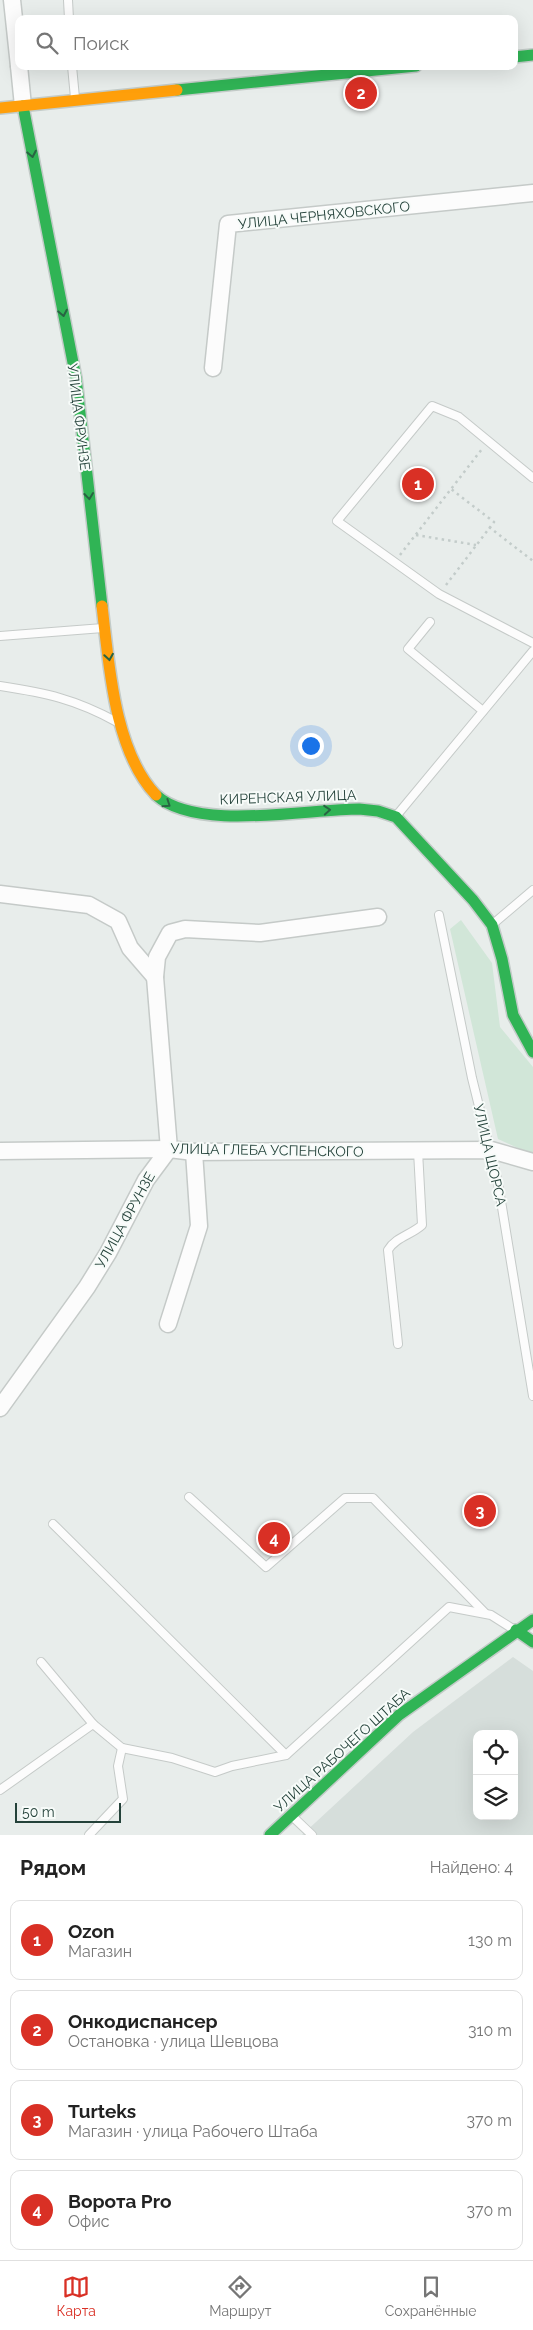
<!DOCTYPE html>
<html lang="ru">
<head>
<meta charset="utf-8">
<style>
  body { margin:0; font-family:Raleway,sans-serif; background:#f6f6f6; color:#222 }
  .controls { position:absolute; right:15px; bottom:15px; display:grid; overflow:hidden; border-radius:10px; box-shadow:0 5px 20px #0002 }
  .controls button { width:45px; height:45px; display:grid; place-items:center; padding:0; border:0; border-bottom:1px solid #e0e0e0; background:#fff; color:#222; font:25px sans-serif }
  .scale { position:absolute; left:15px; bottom:12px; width:106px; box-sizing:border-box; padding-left:5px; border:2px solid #24423a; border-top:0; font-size:14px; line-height:18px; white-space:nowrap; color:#24423a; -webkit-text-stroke:4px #f7fbf9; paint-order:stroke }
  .you { position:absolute; left:310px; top:745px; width:18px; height:18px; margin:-12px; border:4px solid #fff; border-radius:50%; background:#1a73e8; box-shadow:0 0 0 8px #1a73e833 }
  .badge { display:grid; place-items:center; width:32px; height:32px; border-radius:50%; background:#d93025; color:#fff; font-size:16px; font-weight:700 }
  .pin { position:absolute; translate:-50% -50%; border:2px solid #fff; box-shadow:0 1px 5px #0006 }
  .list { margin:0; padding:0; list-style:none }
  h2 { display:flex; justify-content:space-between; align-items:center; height:65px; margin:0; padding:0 20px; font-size:21px }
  h2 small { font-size:16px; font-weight:400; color:#767676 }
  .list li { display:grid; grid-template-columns:32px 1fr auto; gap:15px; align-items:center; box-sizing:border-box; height:80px; margin:0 10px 10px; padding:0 10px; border:1px solid #e0e0e0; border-radius:10px }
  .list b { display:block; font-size:19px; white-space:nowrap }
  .list p { margin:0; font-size:16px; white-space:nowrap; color:#767676 }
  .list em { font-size:16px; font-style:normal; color:#767676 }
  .icon { flex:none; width:28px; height:28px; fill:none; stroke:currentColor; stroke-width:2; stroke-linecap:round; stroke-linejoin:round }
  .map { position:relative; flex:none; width:533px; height:1835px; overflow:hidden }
  .search { position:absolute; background:#fff; box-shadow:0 5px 20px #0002; left:15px; right:15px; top:15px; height:55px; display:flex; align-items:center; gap:12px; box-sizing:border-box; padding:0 18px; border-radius:10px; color:#767676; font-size:19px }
  .sheet { height:425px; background:#fff }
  nav { display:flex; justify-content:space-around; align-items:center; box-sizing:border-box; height:70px; border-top:1px solid #e0e0e0; background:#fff; font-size:14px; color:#767676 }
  nav a { display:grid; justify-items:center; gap:2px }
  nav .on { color:#d93025 }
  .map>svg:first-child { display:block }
</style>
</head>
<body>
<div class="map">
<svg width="533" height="1835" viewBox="0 0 533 1835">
  <rect width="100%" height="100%" fill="#e8edeb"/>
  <path fill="#d6dedb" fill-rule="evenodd" d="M513 1657 533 1671V1835H302L413 1732ZM477 1734H514V1816H477Z"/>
  <path fill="#d1e6d8" d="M461 920 492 963 500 1027 533 1067V1155L498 1139 450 929Z"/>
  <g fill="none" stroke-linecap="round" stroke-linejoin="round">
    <g stroke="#c5cac8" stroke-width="10">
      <g id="lane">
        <path d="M68 0 69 19"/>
        <path d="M72 66 75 98"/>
        <path d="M533 478 459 417 432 406 337 521 439 594 533 643"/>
        <path d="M430 622 408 649 483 711"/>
        <path d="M0 636 103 628"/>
        <path d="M0 686C46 693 75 699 117 722"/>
        <path d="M397 815 533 651"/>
        <path d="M439 915 472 1078 498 1183 533 1396"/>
        <path d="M493 924 533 890"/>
        <path d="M398 1344 388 1250C396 1237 411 1235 422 1225L418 1151"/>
        <path d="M189 1497 266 1567 345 1498H373L485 1613"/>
        <path d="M53 1524 286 1755"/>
        <path d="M41 1662 93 1724 122 1748 172 1758 215 1772 232 1766 286 1755 449 1607 491 1615 513 1629"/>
        <path d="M0 1790 93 1724"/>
        <path d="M292 1816 312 1835"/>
        <path d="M89 1835 123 1799 118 1766 122 1748"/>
      </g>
    </g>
    <g stroke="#c5cac8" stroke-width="19">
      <g id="street">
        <path d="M12 0 19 66"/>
        <path d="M19 66 23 106"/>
        <path d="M213 368 228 224 533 193"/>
        <path d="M0 894 89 905 118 921 130 948 155 977 157 957 170 933 185 929 260 933 378 917"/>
        <path d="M0 1151 169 1149 194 1152 491 1150 533 1162"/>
        <path d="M168 1324 199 1226 194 1152"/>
        <path d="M0 1408 87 1287 108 1253 146 1180 169 1149 155 977"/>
      </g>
    </g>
    <g stroke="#c3cbc8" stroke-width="14">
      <g id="fast">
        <path d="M514 57 533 55"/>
        <path d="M177 90 416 66"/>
        <path d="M23 106 76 378 102 606"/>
        <path d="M156 795C196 832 307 809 359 809L378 811 396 817 473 900 492 925 502 959 513 1015 533 1052"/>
        <path d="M516 1630 533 1642"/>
        <path d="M270 1835 399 1715 533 1620"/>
      </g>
    </g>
    <g stroke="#c3cbc8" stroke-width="14">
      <g id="slow">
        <path d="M0 108 177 90"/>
        <path d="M102 606C109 664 114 751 156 795"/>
      </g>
    </g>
    <g stroke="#c3ccca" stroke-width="2.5" stroke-dasharray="2.5 4" stroke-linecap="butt">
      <path d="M489 527 533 561"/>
      <path d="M416 535 476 545"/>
      <path d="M400 555 482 449"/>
      <path d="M446 585 494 522 451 489"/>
    </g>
    <use href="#lane" stroke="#fcfcfc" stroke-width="8"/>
    <use href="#street" stroke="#fcfcfc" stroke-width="16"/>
    <use href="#fast" stroke="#30b455" stroke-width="11"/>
    <use href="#slow" stroke="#ff9f0a" stroke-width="11"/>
  </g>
  <defs><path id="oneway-chevron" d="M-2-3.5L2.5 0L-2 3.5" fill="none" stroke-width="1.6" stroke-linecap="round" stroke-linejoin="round" transform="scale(1.25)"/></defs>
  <g stroke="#286442">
    <use href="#oneway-chevron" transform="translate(32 154) rotate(79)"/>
    <use href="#oneway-chevron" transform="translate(63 313) rotate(79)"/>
    <use href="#oneway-chevron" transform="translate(89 496) rotate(83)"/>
    <use href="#oneway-chevron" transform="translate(109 657) rotate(81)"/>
    <use href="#oneway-chevron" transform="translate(167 804) rotate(34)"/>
    <use href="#oneway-chevron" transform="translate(327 810) rotate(-4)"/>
  </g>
  <g text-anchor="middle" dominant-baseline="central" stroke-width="4" stroke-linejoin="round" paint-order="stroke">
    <g font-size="14" fill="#24423a" stroke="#f7fbf9">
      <text transform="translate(324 215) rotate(-6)">УЛИЦА ЧЕРНЯХОВСКОГО</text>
      <text transform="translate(79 417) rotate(83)">УЛИЦА ФРУНЗЕ</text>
      <text transform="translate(288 797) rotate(-2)">КИРЕНСКАЯ УЛИЦА</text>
      <text transform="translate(267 1150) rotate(1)">УЛИЦА ГЛЕБА УСПЕНСКОГО</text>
      <text transform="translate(490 1155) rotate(77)">УЛИЦА ЩОРСА</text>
      <text transform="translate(125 1220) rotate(-61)">УЛИЦА ФРУНЗЕ</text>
      <text transform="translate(342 1750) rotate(-42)">УЛИЦА РАБОЧЕГО ШТАБА</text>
    </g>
  </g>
</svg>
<div class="controls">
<button><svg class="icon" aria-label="locate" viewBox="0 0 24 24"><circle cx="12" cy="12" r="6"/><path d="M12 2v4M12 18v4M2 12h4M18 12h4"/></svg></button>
<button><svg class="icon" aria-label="layers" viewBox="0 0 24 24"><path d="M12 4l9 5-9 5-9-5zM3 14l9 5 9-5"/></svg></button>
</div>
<div class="scale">50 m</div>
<div class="you"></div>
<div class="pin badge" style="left:418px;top:484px">1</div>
<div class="pin badge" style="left:361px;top:93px">2</div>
<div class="pin badge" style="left:480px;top:1511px">3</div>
<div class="pin badge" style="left:274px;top:1538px">4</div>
<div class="search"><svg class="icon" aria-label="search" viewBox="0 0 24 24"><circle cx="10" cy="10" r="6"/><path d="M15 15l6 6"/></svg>Поиск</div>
</div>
<section class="sheet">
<h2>Рядом<small>Найдено: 4</small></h2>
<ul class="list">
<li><span class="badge">1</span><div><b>Ozon</b><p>Магазин</p></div><em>130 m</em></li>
<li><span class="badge">2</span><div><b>Онкодиспансер</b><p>Остановка · улица Шевцова</p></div><em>310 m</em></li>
<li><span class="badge">3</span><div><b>Turteks</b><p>Магазин · улица Рабочего Штаба</p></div><em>370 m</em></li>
<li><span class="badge">4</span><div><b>Ворота Pro</b><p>Офис</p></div><em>370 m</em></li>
</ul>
</section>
<nav>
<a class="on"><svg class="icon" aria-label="map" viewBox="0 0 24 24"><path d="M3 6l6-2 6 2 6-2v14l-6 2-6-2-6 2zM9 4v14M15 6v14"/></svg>Карта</a>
<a><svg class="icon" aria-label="directions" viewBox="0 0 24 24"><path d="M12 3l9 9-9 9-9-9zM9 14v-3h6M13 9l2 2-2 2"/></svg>Маршрут</a>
<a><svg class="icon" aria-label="saved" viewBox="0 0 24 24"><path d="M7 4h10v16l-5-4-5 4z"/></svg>Сохранённые</a>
</nav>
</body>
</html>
